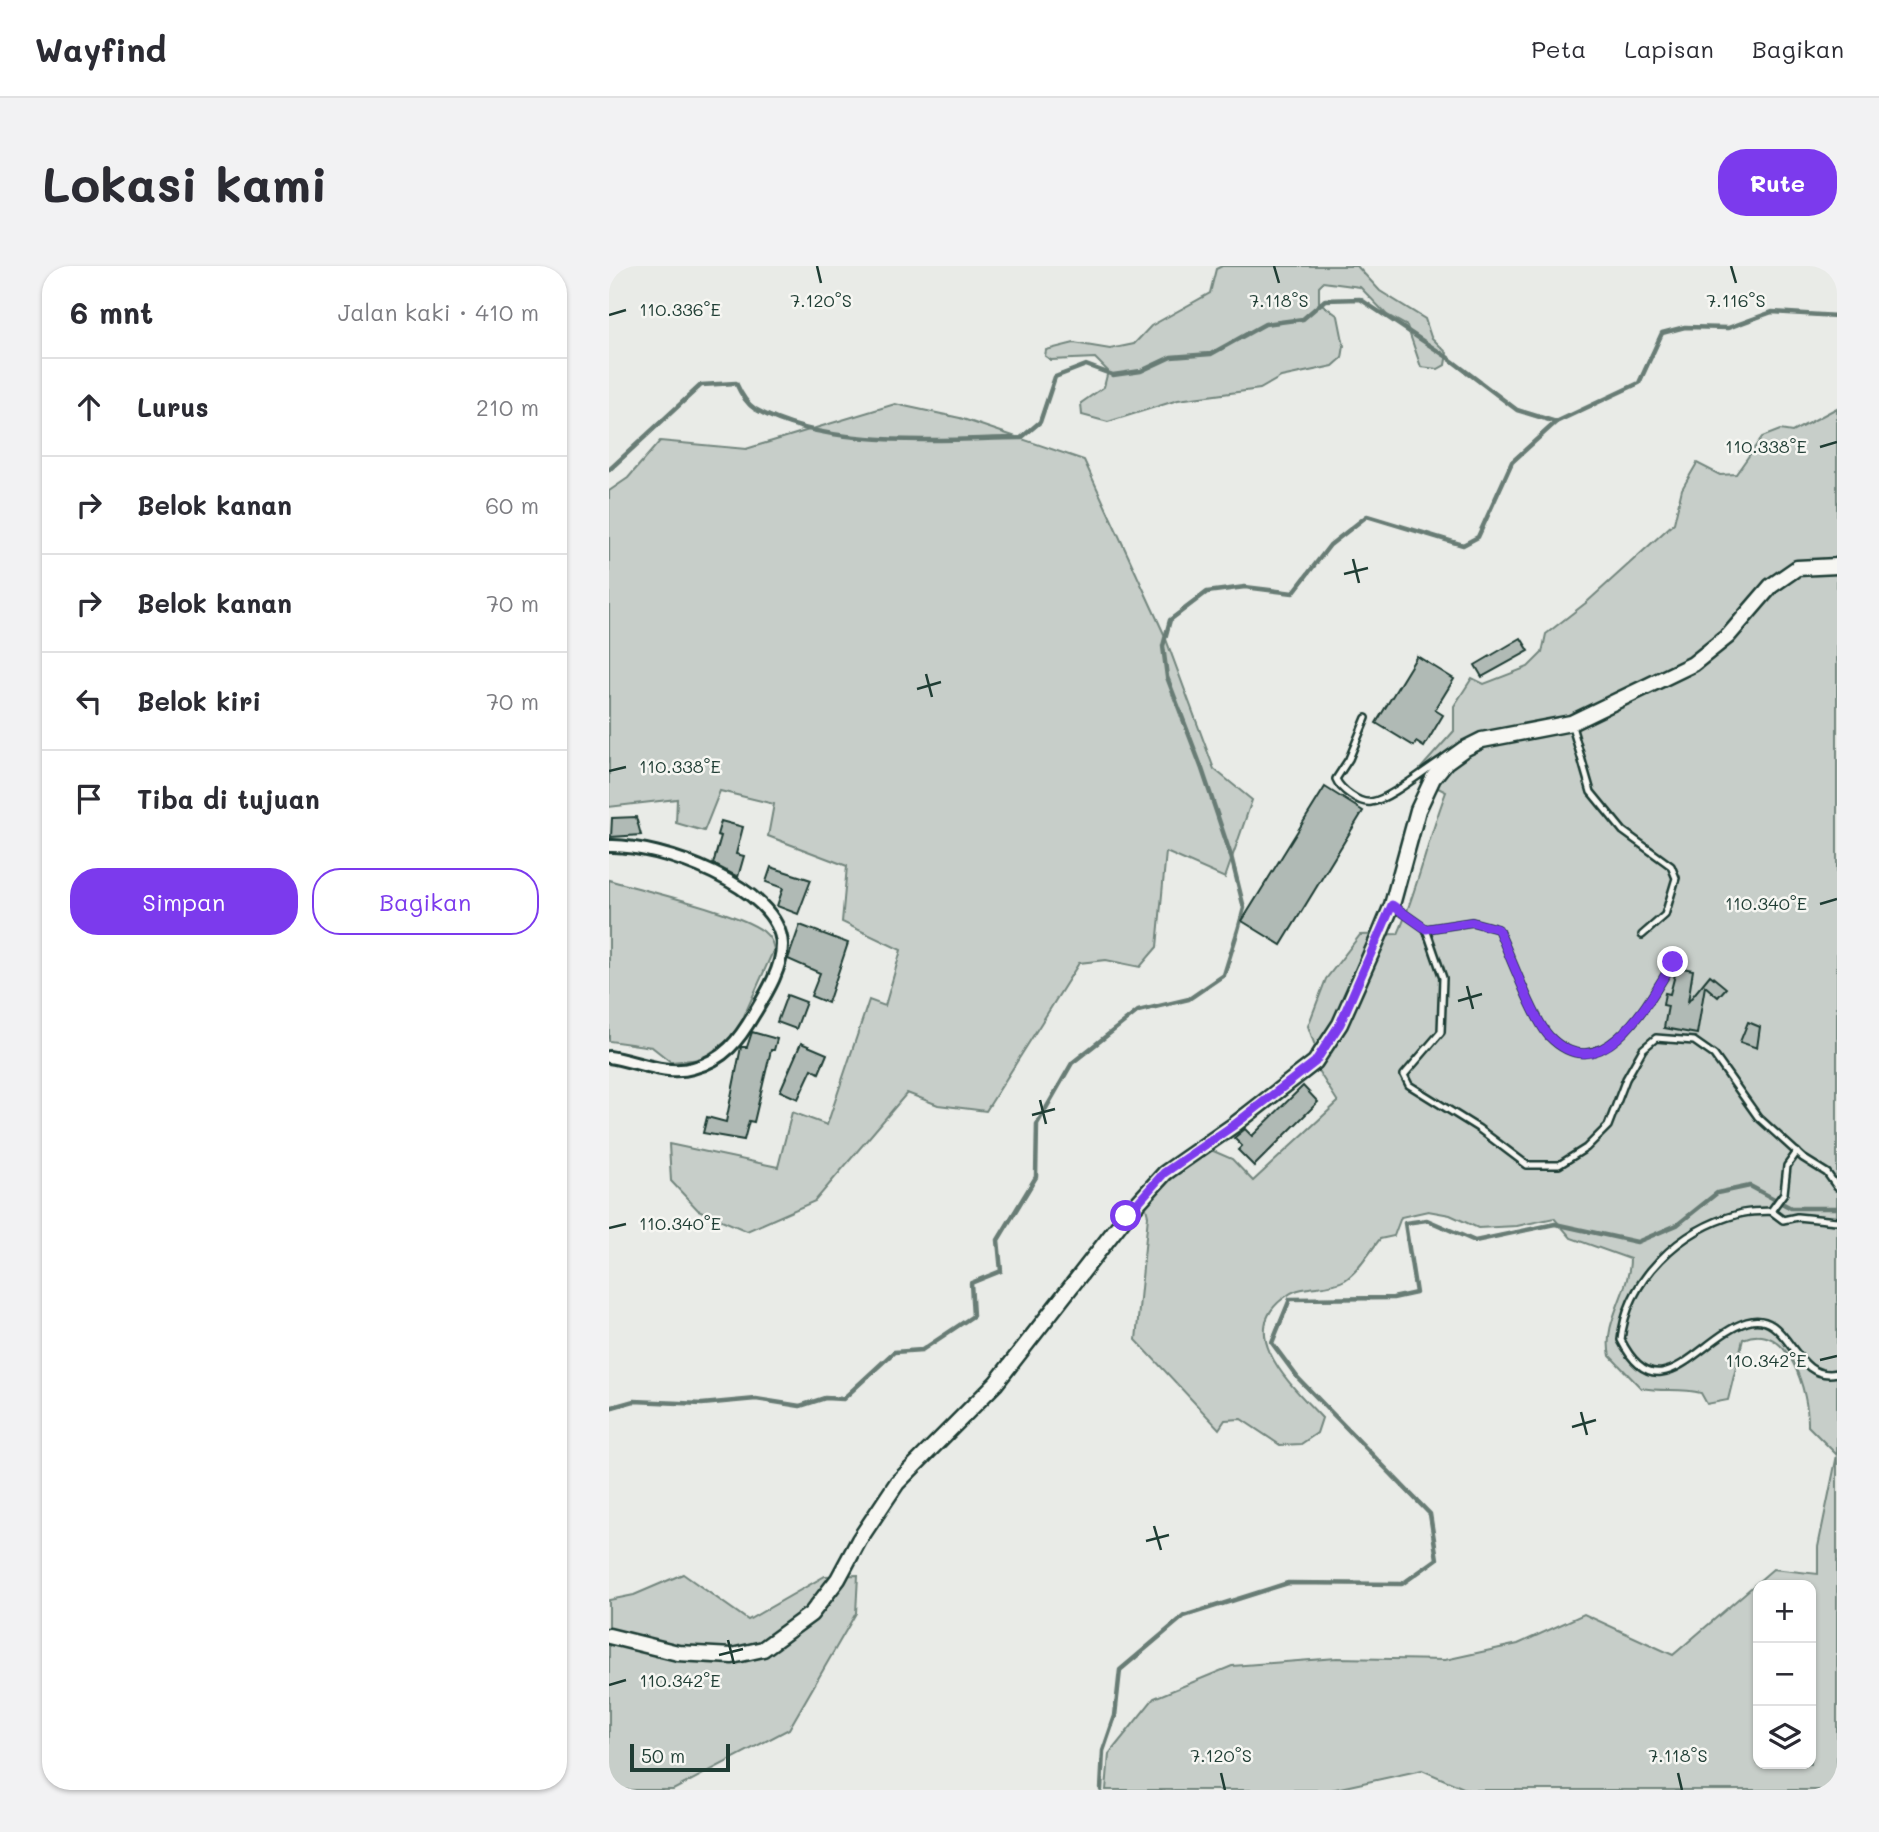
<!DOCTYPE html>
<html lang="id">
<head>
<meta charset="utf-8">
<style>
  body { margin:0; font-family:Mali,sans-serif; background:#f2f2f3; color:#2b2b33 }
  .controls { position:absolute; right:21px; bottom:21px; display:grid; overflow:hidden; border-radius:14px; box-shadow:0 2px 5px #0004 }
  .controls button { width:63px; height:63px; display:grid; place-items:center; padding:0; border:0; border-bottom:2px solid #e1e1e2; background:#fff; color:#2b2b33; font:35px sans-serif }
  .scale { position:absolute; left:21px; bottom:18px; width:100px; box-sizing:border-box; padding-left:7px; border:4px solid #1f3d34; border-top:0; font-size:19px; line-height:24px; white-space:nowrap; color:#1f3d34; -webkit-text-stroke:5px #f6f6f2; paint-order:stroke }
  .stop { position:absolute; width:21px; height:21px; margin:-16px; border:5px solid #7c3aed; border-radius:50%; background:#fff }
  .stop.end { background:#7c3aed; border-color:#fff; box-shadow:0 2px 7px #0008 }
  .list { margin:0; padding:0; list-style:none }
  h2 { display:flex; justify-content:space-between; align-items:center; height:91px; margin:0; padding:0 28px; font-size:30px }
  h2 small { font-size:23px; font-weight:400; color:#7c7c81 }
  .list li { display:grid; grid-template-columns:46px 1fr auto; gap:21px; align-items:center; box-sizing:border-box; height:98px; padding:0 28px; border-top:2px solid #e1e1e2 }
  .list b { display:block; font-size:26px; white-space:nowrap }
  .list em { font-size:23px; font-style:normal; color:#7c7c81 }
  .actions { display:flex; gap:14px; padding:21px 28px }
  .actions a { flex:1; padding:16px 0; border:2px solid #7c3aed; border-radius:28px; text-align:center; font-size:24px; color:#7c3aed }
  .actions .main { background:#7c3aed; color:#fff }
  .icon { flex:none; width:38px; height:38px; fill:none; stroke:currentColor; stroke-width:2; stroke-linecap:round; stroke-linejoin:round }
  .map { position:relative; flex:none; width:1228px; height:1524px; overflow:hidden; border-radius:28px }
  header { display:flex; align-items:center; gap:42px; box-sizing:border-box; height:98px; padding:0 35px; background:#fff; border-bottom:2px solid #e1e1e2 }
  header strong { font-size:33px }
  nav { display:flex; gap:38px; margin-inline-start:auto; font-size:24px }
  .intro { display:flex; align-items:center; justify-content:space-between; box-sizing:border-box; height:168px; padding:0 42px }
  h1 { margin:0; font-size:49px }
  .button { padding:18px 32px; border-radius:28px; background:#7c3aed; color:#fff; font-size:24px; font-weight:700 }
  main { display:flex; gap:42px; padding:0 42px }
  aside { flex:1; background:#fff; border-radius:28px; box-shadow:0 2px 5px #0004 }
  .map>svg:first-child { display:block }
</style>
</head>
<body>
<header>
<strong>Wayfind</strong>
<nav><a>Peta</a><a>Lapisan</a><a>Bagikan</a></nav>
</header>
<div class="intro"><h1>Lokasi kami</h1><a class="button">Rute</a></div>
<main>
<aside>
<h2>6 mnt<small>Jalan kaki · 410 m</small></h2>
<ul class="list">
<li><svg class="icon" aria-label="ahead" viewBox="0 0 24 24"><path d="M12 20V5M6 11l6-6 6 6"/></svg><div><b>Lurus</b></div><em>210 m</em></li>
<li><svg class="icon" aria-label="right" viewBox="0 0 24 24"><path d="M7 20v-9h11M14 6l5 5-5 5"/></svg><div><b>Belok kanan</b></div><em>60 m</em></li>
<li><svg class="icon" aria-label="right" viewBox="0 0 24 24"><path d="M7 20v-9h11M14 6l5 5-5 5"/></svg><div><b>Belok kanan</b></div><em>70 m</em></li>
<li><svg class="icon" aria-label="left" viewBox="0 0 24 24"><path d="M17 20v-9H6M10 6l-5 5 5 5"/></svg><div><b>Belok kiri</b></div><em>70 m</em></li>
<li><svg class="icon" aria-label="arrive" viewBox="0 0 24 24"><path d="M6 21V4h12l-3 4 3 4H6"/></svg><div><b>Tiba di tujuan</b></div></li>
</ul>
<div class="actions"><a class="main">Simpan</a><a>Bagikan</a></div>
</aside>
<div class="map">
<svg width="1228" height="1524" viewBox="0 0 1228 1524">
  <rect width="100%" height="100%" fill="#e9ebe7"/>
  <filter id="ink" filterUnits="userSpaceOnUse"><feTurbulence type="fractalNoise" baseFrequency=".0143" numOctaves="2"/><feDisplacementMap in="SourceGraphic" scale="14" xChannelSelector="R" yChannelSelector="G"/><feConvolveMatrix kernelMatrix="1 2 1 2 8 2 1 2 1" color-interpolation-filters="sRGB"/></filter>
  <g filter="url(#ink)">
    <g fill="#c7cec9" stroke="#73867e" stroke-width="2" fill-rule="evenodd">
      <path d="M613 0H748L771 25 816 53 822 71 838 87 836 99 829 103 812 101 798 60 778 49 751 21 714 16 710 20V36L729 50 735 80 733 92 724 100 672 111 651 123 569 134 499 156 473 149 472 137 495 121 499 105 486 92 442 94 436 90 437 84 465 77 501 83 525 78 542 60 601 27 607 3Z"/>
      <path d="M286 138 351 152 475 194 555 368 605 503 643 534 616 612 557 586 548 681 531 701 497 694 470 697 377 845 329 839 298 827 206 935 138 965 89 944 62 915 60 878 169 901 183 846 218 859 260 734 276 740 292 684 233 656 238 600 159 570 165 538 111 525 95 565 67 557 68 533 0 541V225L19 212 51 175 137 183Z"/>
      <path d="M1228 142V1189L1199 1160C1200 1128 1180 1053 1134 1073L1119 1134 1098 1138 1092 1127C1072 1122 1053 1126 1032 1122L1001 1090C993 1056 1021 1026 1021 993L962 972 945 952 908 960 869 962 841 949 819 945 792 951 785 970 771 973C761 985 750 1005 736 1014 719 1024 694 1018 679 1029 622 1065 684 1121 713 1152L708 1167 692 1178 671 1179 632 1153 616 1154 610 1163 527 1074 539 950 536 938 573 903 602 884 623 893 644 915 729 836 701 792 706 780 699 760 717 713 751 669 789 668C809 622 819 573 837 526L812 513 811 503 845 465V440L863 412 875 418 919 401 933 387 937 368 978 336 1065 257 1073 223 1088 197 1111 209 1127 208 1153 171 1171 164 1183 166Z"/>
      <path d="M0 614C36 625 127 645 154 665 161 671 163 675 165 683L127 768 93 793 62 796 43 781 0 775Z"/>
      <path d="M1228 1189V1524H859L813 1504 722 1524H497L500 1488 545 1432 623 1400 728 1392 836 1394 909 1378 975 1348 1064 1389 1164 1303 1209 1308V1281ZM1149 1319H1202V1498H1149Z"/>
      <path d="M74 1308 139 1354 216 1310 249 1309 247 1347 180 1463 64 1524H0V1334L25 1329Z"/>
    </g>
    <g fill="none" stroke-linecap="round" stroke-linejoin="round">
      <g stroke="#687c75" stroke-width="4.5">
        <path d="M0 204 92 119 127 117C131 126 138 138 146 143 220 184 330 173 412 172L431 156 446 111 477 99 504 109 532 105 562 91 602 88 656 58 694 53 716 34 751 33 838 91 908 144 947 156"/>
        <path d="M0 1142 25 1135 93 1138 147 1133 191 1140 216 1132 234 1133 285 1086 313 1084 364 1050 362 1017 392 1005 389 974 427 911 428 858 463 797 529 745 580 733 615 709 629 664 635 642 622 590 593 503 558 411 554 380 561 354 598 326 636 321 684 327 721 279 758 250 854 279 869 271 903 196 947 156 1030 117 1053 67 1076 61 1119 62 1163 46 1228 50"/>
        <path d="M492 1524 494 1485 506 1450 511 1404 575 1350 679 1317 793 1318 828 1293 821 1248 689 1112 663 1077 681 1033 784 1032 807 1027 796 957 818 954 866 975 946 958 1028 976 1068 959 1108 927 1141 920 1182 942H1228"/>
      </g>
    </g>
    <g fill="#b0bab5" stroke="#1f3d34" stroke-width="2">
      <path d="M912 372 920 385 873 411 866 399Z"/>
      <path d="M808 390 845 413 826 444 834 449 815 481 807 476 805 480 767 457Z"/>
      <path d="M716 521 754 545 672 679 633 655Z"/>
      <path d="M27 551 32 569 2 571 3 552Z"/>
      <path d="M112 555 134 561 127 588 135 590 129 611 104 598 112 570 108 569Z"/>
      <path d="M162 601 202 614 189 648 168 640 174 622 157 616Z"/>
      <path d="M191 659 239 677 219 737 202 730 211 707 179 693Z"/>
      <path d="M1068 701 1084 704 1079 736 1101 709 1117 722 1109 731 1096 720 1088 768 1055 762 1059 740 1054 739 1056 727 1061 728Z"/>
      <path d="M178 729 197 736 187 763 168 756Z"/>
      <path d="M1139 756 1151 761 1148 782 1131 776Z"/>
      <path d="M143 766 168 773 165 784H162L145 856 140 855 135 874 94 867 98 851 117 856 132 781H138Z"/>
      <path d="M192 777 218 788 210 807 203 803 189 833 171 825Z"/>
      <path d="M694 820 709 836 645 900 629 884 633 880 625 872 636 863 643 870Z"/>
    </g>
    <g fill="none" stroke-linecap="round" stroke-linejoin="round">
      <g stroke="#1f3d34" stroke-width="10">
        <g id="service">
          <path d="M757 452 740 493 727 513C731 523 750 538 762 536 779 534 816 504 832 494"/>
          <path d="M963 460 982 526 1014 565 1062 600 1067 612 1056 649 1033 669"/>
          <path d="M783 639 817 663 863 656 889 663C900 687 925 754 940 770 993 825 1041 734 1064 696"/>
          <path d="M817 663 834 712 832 766 795 809 800 819 869 862 918 899H950L977 882 999 860 1017 813 1034 783 1047 772 1085 775 1105 789 1149 851 1194 892 1218 907 1228 921"/>
          <path d="M1162 945 1175 927 1178 900 1188 886"/>
          <path d="M1228 955 1188 951 1174 954 1162 945C1151 946 1140 945 1130 948 1071 963 1018 1013 1012 1074 1050 1150 1091 1070 1138 1056 1181 1043 1183 1117 1228 1107"/>
        </g>
      </g>
      <g stroke="#1f3d34" stroke-width="16">
        <path id="minor" d="M0 580C49 578 171 620 173 679 173 703 157 728 145 748 130 774 115 794 84 802 57 810 27 795 0 791"/>
      </g>
      <g stroke="#1f3d34" stroke-width="19">
        <path id="tertiary" d="M0 1370 69 1387 123 1390 154 1383 202 1348 229 1313 250 1274 288 1217 387 1117 517 950 556 907 625 859 706 796 731 758 770 670 783 639 809 544 824 512 837 496 855 483 873 474 962 457 1084 398 1119 370 1162 320 1188 302 1228 300"/>
      </g>
      <use href="#service" stroke="#f6f6f2" stroke-width="5"/>
      <use href="#minor" stroke="#f6f6f2" stroke-width="10"/>
      <use href="#tertiary" stroke="#f6f6f2" stroke-width="14"/>
    </g>
  </g>
  <g fill="none" stroke-linecap="round" stroke-linejoin="round" filter="url(#ink)">
    <path stroke="#7c3aed" stroke-width="9" d="M517 950 555 907 625 859 706 796 731 758 783 639 817 663 863 656 889 663C900 687 925 754 940 770 993 825 1041 734 1064 696"/>
  </g>
  <path fill="none" stroke="#1f3d34" stroke-width="2.5" d="M208 0 212 17M665 0 670 17M1122 0 1127 17M0 49 17 44M1211 181 1228 176M744 293 750 317M735 308 759 302M317 408 323 431M308 423 332 416M0 505 17 501M1211 638 1228 633M858 720 864 743M849 735 873 728M431 834 437 858M423 849 446 843M0 962 17 958M1211 1094 1228 1090M972 1146 978 1169M963 1161 987 1154M545 1260 552 1284M537 1275 560 1269M119 1374 125 1398M110 1389 134 1383M0 1419 17 1414M612 1507 616 1524M1069 1507 1073 1524"/>
  <g font-size="18" text-anchor="middle" fill="#1f3d34" stroke="#f6f6f2" stroke-width="5" stroke-linejoin="round" paint-order="stroke">
    <text x="212" y="41">7.120°S</text>
    <text x="670" y="41">7.118°S</text>
    <text x="1127" y="41">7.116°S</text>
    <text x="71" y="50">110.336°E</text>
    <text x="1157" y="187">110.338°E</text>
    <text x="71" y="507">110.338°E</text>
    <text x="1157" y="644">110.340°E</text>
    <text x="71" y="964">110.340°E</text>
    <text x="1157" y="1101">110.342°E</text>
    <text x="71" y="1421">110.342°E</text>
    <text x="612" y="1496">7.120°S</text>
    <text x="1069" y="1496">7.118°S</text>
  </g>
</svg>
<div class="controls">
<button>+</button>
<button>−</button>
<button><svg class="icon" aria-label="layers" viewBox="0 0 24 24"><path d="M12 4l9 5-9 5-9-5zM3 14l9 5 9-5"/></svg></button>
</div>
<div class="scale">50 m</div>
<div class="stop" style="left:517px;top:950px"></div>
<div class="stop end" style="left:1064px;top:696px"></div>
</div>
</main>
</body>
</html>
